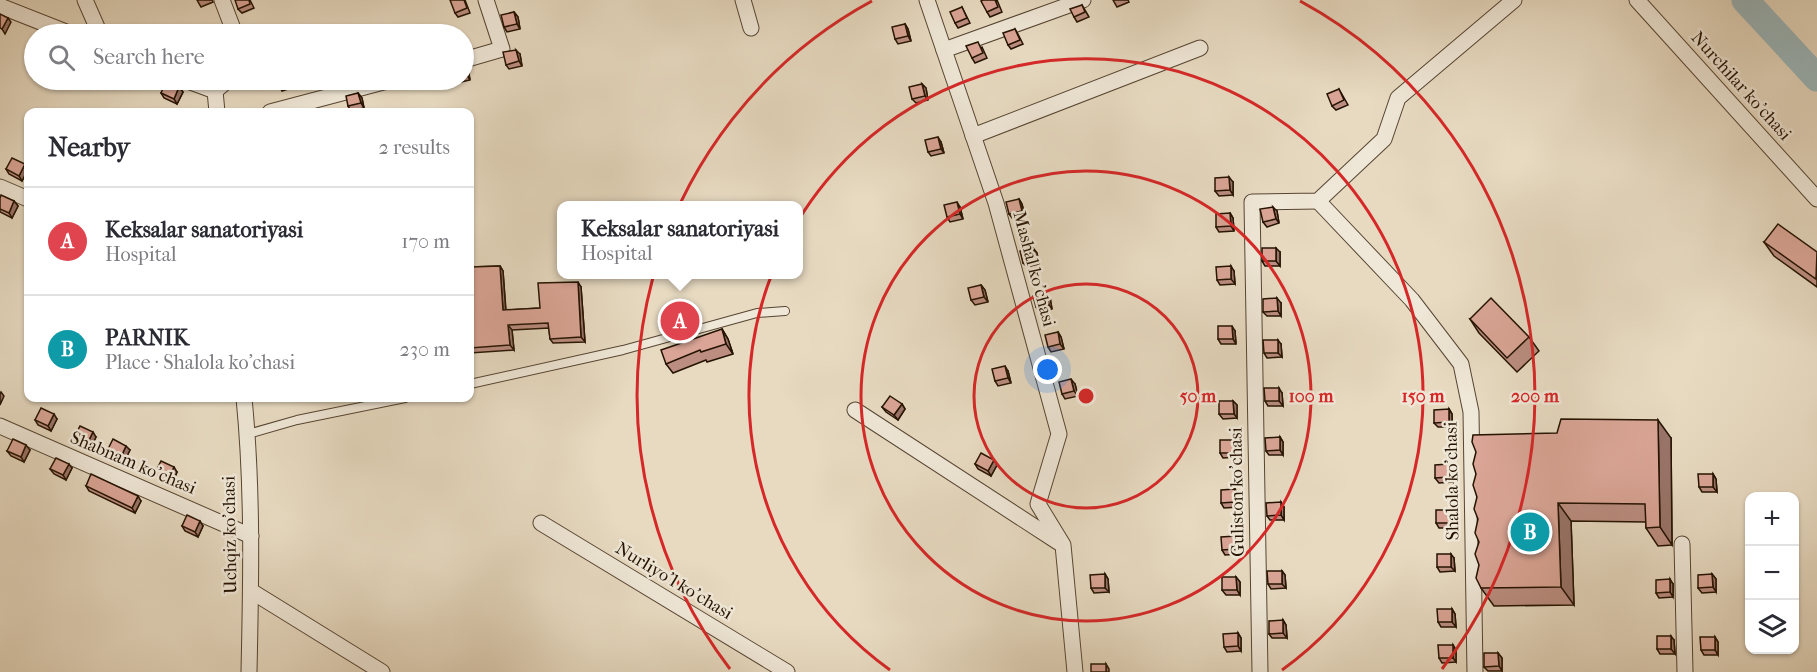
<!DOCTYPE html>
<html lang="en">
<head>
<meta charset="utf-8">
<style>
  body { margin:0; font-family:"IM FELL French Canon",serif; background:#f2f2f3; color:#2b2b33 }
  .controls { position:absolute; right:18px; bottom:18px; display:grid; overflow:hidden; border-radius:12px; box-shadow:0 2px 4px #0004 }
  .controls button { width:54px; height:54px; display:grid; place-items:center; padding:0; border:0; border-bottom:2px solid #e1e1e2; background:#fff; color:#2b2b33; font:30px sans-serif }
  .you { position:absolute; left:1048px; top:370px; width:21px; height:21px; margin:-15px; border:4px solid #fff; border-radius:50%; background:#1a73e8; box-shadow:0 0 0 9px #1a73e833 }
  .badge { display:grid; place-items:center; width:39px; height:39px; border-radius:50%; background:#2563eb; color:#fff; font-size:20px; font-weight:700 }
  .pin { position:absolute; translate:-50% -50%; border:3px solid #fff; box-shadow:0 2px 6px #0006 }
  .popup { position:absolute; left:557px; top:201px; width:246px; height:78px; box-sizing:border-box; display:grid; place-content:center; border-radius:12px; background:#fff; filter:drop-shadow(0 2px 4px #0005); font-size:20px; white-space:nowrap; color:#7c7c81 }
  .popup b { font-size:22px; color:#2b2b33 }
  .popup::after { content:''; position:absolute; left:50%; top:100%; margin-left:-12px; border:12px solid transparent; border-top-color:#fff }
  .list { margin:0; padding:0; list-style:none }
  h2 { display:flex; justify-content:space-between; align-items:center; height:78px; margin:0; padding:0 24px; font-size:26px }
  h2 small { font-size:20px; font-weight:400; color:#7c7c81 }
  .list li { display:grid; grid-template-columns:39px 1fr auto; gap:18px; align-items:center; box-sizing:border-box; height:108px; padding:0 24px; border-top:2px solid #e1e1e2 }
  .list b { display:block; font-size:22px; white-space:nowrap }
  .list p { margin:0; font-size:20px; white-space:nowrap; color:#7c7c81 }
  .list em { font-size:20px; font-style:normal; color:#7c7c81 }
  .icon { flex:none; width:33px; height:33px; fill:none; stroke:currentColor; stroke-width:2; stroke-linecap:round; stroke-linejoin:round }
  .map { position:relative; flex:none; width:1817px; height:672px; overflow:hidden }
  .search { position:absolute; background:#fff; box-shadow:0 2px 4px #0004; left:24px; top:24px; width:450px; height:66px; display:flex; align-items:center; gap:15px; box-sizing:border-box; padding:0 21px; border-radius:33px; color:#7c7c81; font-size:22px }
  .panel { position:absolute; background:#fff; box-shadow:0 2px 4px #0004; left:24px; top:108px; width:450px; height:294px; border-radius:12px }
  .map>svg:first-child { display:block }
</style>
</head>
<body>
<div class="map">
<svg width="1817" height="672" viewBox="0 0 1817 672">
  <rect width="100%" height="100%" fill="#e7dac1"/>
  <filter id="stains"><feTurbulence type="fractalNoise" baseFrequency=".00333" numOctaves="4"/><feColorMatrix values="0 0 0 0 .2 0 0 0 0 .09 0 0 0 0 .02 0 0 0 .5 -.17"/></filter>
  <radialGradient id="worn" r=".72"><stop offset=".6" stop-color="#630" stop-opacity="0"/><stop offset="1" stop-color="#630" stop-opacity=".3"/></radialGradient>
  <g fill="none" stroke-linecap="round" stroke-linejoin="round">
    <path stroke="#9bb8bd" stroke-width="27" d="M1745 0 1817 78"/>
    <g stroke="#564532" stroke-width="10">
      <g id="service">
        <path d="M470 384 623 350 757 313 785 311"/>
        <path d="M248 434 297 420 405 398"/>
      </g>
    </g>
    <g stroke="#564532" stroke-width="17">
      <g id="minor">
        <path d="M85 0 100 34"/>
        <path d="M222 0 235 34"/>
        <path d="M743 0 751 28"/>
        <path d="M927 0 996 203 1059 434 1038 504 1063 545 1075 672"/>
        <path d="M1637 0 1817 199"/>
        <path d="M0 6 71 34"/>
        <path d="M944 50 1083 0"/>
        <path d="M464 60 502 49 486 0"/>
        <path d="M185 80 215 91"/>
        <path d="M217 112 215 91 228 80"/>
        <path d="M270 112 391 80"/>
        <path d="M973 136 1200 48"/>
        <path d="M0 187 28 199"/>
        <path d="M1318 201 1412 300 1461 364 1471 412 1475 672"/>
        <path d="M244 398C253 489 251 581 249 672"/>
        <path d="M855 410 1058 542"/>
        <path d="M0 426 251 536"/>
        <path d="M541 523 787 672"/>
        <path d="M1682 544 1685 672"/>
        <path d="M251 591 382 672"/>
        <path d="M1260 672 1252 202 1318 201 1384 139 1398 98 1514 0"/>
      </g>
    </g>
    <use href="#service" stroke="#efe7d7" stroke-width="8"/>
    <use href="#minor" stroke="#efe7d7" stroke-width="15"/>
  </g>
  <g fill="#bb8e81" stroke="#251302" stroke-width="1.5">
    <path d="M197 0H212L213 2 201 7Z"/>
    <path d="M250 0 254 8 242 13 238 9Z"/>
    <path d="M464 0H465L470 13 458 17 455 13Z"/>
    <path d="M997 0 1002 12 990 17 987 12Z"/>
    <path d="M1113 0H1128L1129 2 1117 7Z"/>
    <path d="M1082 5 1089 17 1077 22 1074 17Z"/>
    <path d="M962 7 970 23 958 28 955 23Z"/>
    <path d="M514 12 518 17 520 29 507 32 504 27Z"/>
    <path d="M905 24 908 29 911 41 898 44 895 39Z"/>
    <path d="M1015 29 1018 34 1023 44 1011 49 1008 45Z"/>
    <path d="M982 47 987 58 975 63 972 58Z"/>
    <path d="M520 54 522 66 509 69 506 65Z"/>
    <path d="M464 64 468 69 470 80 457 83 455 80H464Z"/>
    <path d="M121 80H138L134 87Z"/>
    <path d="M265 80H312L293 84 294 87 282 91 280 87 270 89 267 85Z"/>
    <path d="M922 84 926 88 928 100 916 103 912 99Z"/>
    <path d="M179 87 183 92 177 104 164 98 161 93Z"/>
    <path d="M1339 89 1348 105 1336 110 1332 106Z"/>
    <path d="M358 93 362 98 364 108 351 111 348 106Z"/>
    <path d="M941 142 944 153 931 156 928 152Z"/>
    <path d="M6 169H28L22 181 9 174Z"/>
    <path d="M1233 182V195L1219 196 1215 191Z"/>
    <path d="M0 198 14 201 18 206 12 218 0 212Z"/>
    <path d="M1019 199 1022 204 1025 216 1012 218 1009 214Z"/>
    <path d="M960 207 963 219 950 222 947 217Z"/>
    <path d="M1277 211 1279 223 1267 227 1263 222Z"/>
    <path d="M1230 213 1233 218 1234 231 1219 232 1216 227Z"/>
    <path d="M1764 242 1817 252V287L1774 256Z"/>
    <path d="M1033 248 1037 253 1039 264 1027 267 1023 263Z"/>
    <path d="M1280 252V266H1265L1262 261Z"/>
    <path d="M500 266 503 271 506 310 540 308 581 287 585 342 553 343 550 339 549 328 512 330 514 350 470 353V267Z"/>
    <path d="M1234 271 1235 284 1220 285 1217 280Z"/>
    <path d="M981 285 985 290 988 302 975 305 971 300Z"/>
    <path d="M1046 293 1050 297 1052 309 1040 312 1036 307Z"/>
    <path d="M1281 303V316H1267L1263 312Z"/>
    <path d="M1470 319 1529 337 1539 351 1517 372 1479 333Z"/>
    <path d="M722 329 728 339 733 354 707 362 706 360 673 373 666 364Z"/>
    <path d="M1235 331 1236 344H1221L1218 339Z"/>
    <path d="M1058 332 1061 337 1064 349 1051 352 1048 347Z"/>
    <path d="M1281 344 1282 357 1267 358 1264 353Z"/>
    <path d="M1008 371 1011 383 998 386 995 381Z"/>
    <path d="M1075 384 1078 396 1065 399 1062 394Z"/>
    <path d="M1282 393 1283 406H1268L1265 401Z"/>
    <path d="M1233 401 1237 405V418L1223 419 1219 414Z"/>
    <path d="M902 404 905 409 898 420 886 412 882 407Z"/>
    <path d="M1449 409 1452 414V427H1438L1434 423Z"/>
    <path d="M57 419 51 431 38 425 35 420Z"/>
    <path d="M96 437 90 449 77 443 74 438Z"/>
    <path d="M1280 437 1283 442V455H1269L1266 451Z"/>
    <path d="M1671 438 1672 545 1658 546 1646 528V522L1571 521 1574 605 1494 606 1481 588 1479 565 1476 474Z"/>
    <path d="M1234 440 1237 444 1238 457 1223 458 1220 453Z"/>
    <path d="M30 450 24 462 11 456 7 451Z"/>
    <path d="M130 450 124 462 111 456 107 451Z"/>
    <path d="M975 464 997 465 991 476 978 469Z"/>
    <path d="M72 468 66 480 54 474 50 469Z"/>
    <path d="M1453 469V482L1439 483 1435 478Z"/>
    <path d="M177 472 172 484 159 478 155 473Z"/>
    <path d="M1713 474 1716 479 1717 492H1702L1699 487Z"/>
    <path d="M86 486 141 501 135 513 89 491Z"/>
    <path d="M1238 494 1239 507 1224 508 1221 503Z"/>
    <path d="M1284 507V520H1270L1267 516Z"/>
    <path d="M1450 510 1453 515 1454 528H1439L1436 523Z"/>
    <path d="M182 526H203L198 537 185 531Z"/>
    <path d="M1236 536 1239 541 1240 554 1225 555 1222 550Z"/>
    <path d="M1454 558 1455 571 1440 572 1437 567Z"/>
    <path d="M1282 571 1285 575 1286 588 1271 589 1268 584Z"/>
    <path d="M1105 574 1108 579 1109 592 1094 593 1091 588Z"/>
    <path d="M1712 574 1716 579V592L1702 593 1698 588Z"/>
    <path d="M1236 577 1240 582V595H1226L1222 590Z"/>
    <path d="M1673 584V597L1659 598 1656 593Z"/>
    <path d="M1452 609 1455 614 1456 627H1441L1438 622Z"/>
    <path d="M1283 620 1286 625 1287 638H1272L1269 634Z"/>
    <path d="M1238 633 1241 638V651L1227 652 1224 647Z"/>
    <path d="M1715 637 1718 642V655H1704L1701 650Z"/>
    <path d="M1674 640 1675 654H1660L1657 649Z"/>
    <path d="M1453 645 1456 650V662L1442 663 1439 658Z"/>
    <path d="M1498 653 1502 658V671H1488L1484 667Z"/>
  </g>
  <g fill="#997469" stroke="#251302" stroke-width="1.5">
    <path d="M514 12 518 17 520 29 517 24Z"/>
    <path d="M8 18 11 22 5 34 2 29Z"/>
    <path d="M905 24 908 29 911 41 908 36Z"/>
    <path d="M516 50 520 54 522 66 519 61Z"/>
    <path d="M464 64 468 69 470 80 467 75Z"/>
    <path d="M132 80H138L134 87 131 82Z"/>
    <path d="M922 84 926 88 928 100 925 96Z"/>
    <path d="M179 87 183 92 177 104 174 99Z"/>
    <path d="M358 93 362 98 364 108 361 103Z"/>
    <path d="M938 137 941 142 944 153 941 149Z"/>
    <path d="M25 164 28 169 22 181 19 176Z"/>
    <path d="M1229 177 1233 182V195L1230 190Z"/>
    <path d="M1019 199 1022 204 1025 216 1022 211Z"/>
    <path d="M14 201 18 206 12 218 9 213Z"/>
    <path d="M957 202 960 207 963 219 960 214Z"/>
    <path d="M1273 207 1277 211 1279 223 1276 219Z"/>
    <path d="M1230 213 1233 218 1234 231 1231 226Z"/>
    <path d="M1033 248 1037 253 1039 264 1036 260Z"/>
    <path d="M1276 248 1280 252V266L1276 261Z"/>
    <path d="M500 266 503 271 506 315 503 310Z"/>
    <path d="M1231 266 1234 271 1235 284 1231 279Z"/>
    <path d="M578 282 581 287 585 342 581 337Z"/>
    <path d="M981 285 985 290 988 302 984 297Z"/>
    <path d="M1046 293 1050 297 1052 309 1049 305Z"/>
    <path d="M1277 298 1281 303V316L1278 311Z"/>
    <path d="M508 325 512 330 514 350 510 345Z"/>
    <path d="M1232 326 1235 331 1236 344 1233 339Z"/>
    <path d="M722 329 728 339 733 354 726 344Z"/>
    <path d="M1058 332 1061 337 1064 349 1060 344Z"/>
    <path d="M1278 340 1281 344 1282 357 1278 353Z"/>
    <path d="M1005 366 1008 371 1011 383 1008 378Z"/>
    <path d="M1071 379 1075 384 1078 396 1074 391Z"/>
    <path d="M1279 388 1282 393 1283 406 1279 401Z"/>
    <path d="M1 392 4 396 0 405V394Z"/>
    <path d="M1233 401 1237 405V418L1234 414Z"/>
    <path d="M902 404 905 409 898 420 894 415Z"/>
    <path d="M1449 409 1452 414V427L1449 422Z"/>
    <path d="M54 414 57 419 51 431 48 426Z"/>
    <path d="M1658 420 1671 438 1672 545 1660 527Z"/>
    <path d="M93 432 96 437 90 449 87 444Z"/>
    <path d="M1280 437 1283 442V455L1280 450Z"/>
    <path d="M1234 440 1237 444 1238 457 1234 453Z"/>
    <path d="M26 445 30 450 24 462 21 457Z"/>
    <path d="M126 446 130 450 124 462 121 457Z"/>
    <path d="M994 460 997 465 991 476 988 471Z"/>
    <path d="M69 464 72 468 66 480 63 475Z"/>
    <path d="M1449 464 1453 469V482L1450 477Z"/>
    <path d="M174 467 177 472 172 484 168 479Z"/>
    <path d="M1713 474 1716 479 1717 492 1713 487Z"/>
    <path d="M1235 489 1238 494 1239 507 1235 502Z"/>
    <path d="M138 496 141 501 135 513 132 508Z"/>
    <path d="M1281 502 1284 507V520L1281 515Z"/>
    <path d="M1558 503 1571 521 1574 605 1561 587Z"/>
    <path d="M1450 510 1453 515 1454 528 1450 523Z"/>
    <path d="M200 521 203 526 198 537 195 532Z"/>
    <path d="M1236 536 1239 541 1240 554 1236 549Z"/>
    <path d="M1451 554 1454 558 1455 571 1451 567Z"/>
    <path d="M1282 571 1285 575 1286 588 1282 584Z"/>
    <path d="M1105 574 1108 579 1109 592 1105 588Z"/>
    <path d="M1712 574 1716 579V592L1713 587Z"/>
    <path d="M1236 577 1240 582V595L1237 590Z"/>
    <path d="M1670 579 1673 584V597L1670 592Z"/>
    <path d="M1452 609 1455 614 1456 627 1452 622Z"/>
    <path d="M1283 620 1286 625 1287 638 1283 633Z"/>
    <path d="M1238 633 1241 638V651L1238 646Z"/>
    <path d="M1671 636 1674 640 1675 654 1671 649Z"/>
    <path d="M1715 637 1718 642V655L1715 650Z"/>
    <path d="M1453 645 1456 650V662L1453 658Z"/>
    <path d="M1498 653 1502 658V671L1499 666Z"/>
    <path d="M1106 664 1109 669V672H1106Z"/>
  </g>
  <g fill="#daa596" stroke="#251302" stroke-width="1.5">
    <path d="M235 0H249L250 4 238 9Z"/>
    <path d="M450 0H464L467 8 455 13Z"/>
    <path d="M983 0H995L998 7 987 12 981 1Z"/>
    <path d="M1082 5 1085 12 1074 17 1070 9Z"/>
    <path d="M962 7 967 18 955 23 950 12Z"/>
    <path d="M514 12 517 24 504 27 501 15Z"/>
    <path d="M0 14 8 18 2 29 0 28Z"/>
    <path d="M905 24 908 36 895 39 892 27Z"/>
    <path d="M1015 29 1020 40 1008 45 1003 33Z"/>
    <path d="M41 30 50 34H38Z"/>
    <path d="M978 42 983 53 972 58 966 46Z"/>
    <path d="M516 50 519 61 506 65 503 52Z"/>
    <path d="M464 64 467 75 464 76Z"/>
    <path d="M265 80H290L291 82 279 87 277 82 267 85Z"/>
    <path d="M166 81 179 87 174 99 161 93Z"/>
    <path d="M922 84 925 96 912 99 909 87Z"/>
    <path d="M1339 89 1344 100 1332 106 1327 94Z"/>
    <path d="M358 93 361 103 348 106 346 96Z"/>
    <path d="M938 137 941 149 928 152 925 140Z"/>
    <path d="M12 158 25 164 19 176 6 169Z"/>
    <path d="M1229 177 1230 190 1215 191V178Z"/>
    <path d="M1 195 14 201 9 213 0 209V198Z"/>
    <path d="M1019 199 1022 211 1009 214 1006 202Z"/>
    <path d="M957 202 960 214 947 217 944 205Z"/>
    <path d="M1273 207 1276 219 1263 222 1260 209Z"/>
    <path d="M1230 213 1231 226 1216 227V214Z"/>
    <path d="M1778 224 1817 252 1816 279 1764 242Z"/>
    <path d="M1033 248 1036 260 1023 263 1020 251Z"/>
    <rect x="1262" y="248" width="14" height="13"/>
    <path d="M500 266 503 310 540 308 538 283 578 282 581 337 550 339 548 323 508 325 510 345 470 348V267Z"/>
    <path d="M1231 266V279L1217 280 1216 267Z"/>
    <path d="M981 285 984 297 971 300 968 288Z"/>
    <path d="M1046 293 1049 305 1036 307 1033 296Z"/>
    <path d="M1277 298 1278 311 1263 312V299Z"/>
    <path d="M1491 298 1529 337 1507 358 1470 319Z"/>
    <path d="M1218 326H1232L1233 339H1218Z"/>
    <path d="M722 329 726 344 701 352 700 350 666 364 661 350Z"/>
    <path d="M1058 332 1060 344 1048 347 1045 335Z"/>
    <path d="M1263 340H1278V353H1264Z"/>
    <path d="M1005 366 1008 378 995 381 992 369Z"/>
    <path d="M1071 379 1074 391 1062 394 1059 382Z"/>
    <path d="M1264 388H1279V401H1265Z"/>
    <path d="M890 396 902 404 894 415 882 407Z"/>
    <path d="M1219 401H1233L1234 414H1219Z"/>
    <path d="M41 408 54 414 48 426 35 420Z"/>
    <path d="M1449 409V422L1434 423V410Z"/>
    <path d="M1561 419 1658 420 1660 527 1646 528 1645 504 1558 503 1561 587 1481 588 1476 578 1479 565 1475 554 1479 542 1475 533 1478 519 1474 509 1477 497 1473 485 1476 474 1473 464 1476 452 1472 442 1473 435 1557 433Z"/>
    <path d="M80 426 93 432 87 444 74 438Z"/>
    <path d="M1280 437V450L1266 451 1265 438Z"/>
    <path d="M13 439 26 445 21 457 7 451Z"/>
    <path d="M113 439 126 446 121 457 107 451Z"/>
    <rect x="1220" y="440" width="14" height="13"/>
    <path d="M981 453 994 460 988 471 975 464Z"/>
    <path d="M56 458 69 464 63 475 50 469Z"/>
    <path d="M161 461 174 467 168 479 155 473Z"/>
    <path d="M1449 464 1450 477 1435 478V465Z"/>
    <path d="M91 474 138 496 132 508 86 486Z"/>
    <path d="M1698 474H1713V487H1699Z"/>
    <path d="M1235 489V502L1221 503V490Z"/>
    <path d="M1281 502V515L1267 516 1266 503Z"/>
    <rect x="1436" y="510" width="14" height="13"/>
    <path d="M187 515 200 521 195 532 182 526Z"/>
    <path d="M1236 536V549L1222 550 1221 537Z"/>
    <rect x="1437" y="554" width="14" height="13"/>
    <path d="M1267 571H1282V584H1268Z"/>
    <path d="M1105 574V588H1091L1090 575Z"/>
    <path d="M1712 574 1713 587 1698 588V575Z"/>
    <path d="M1222 577H1236L1237 590H1222Z"/>
    <path d="M1670 579V592L1656 593V580Z"/>
    <path d="M1437 609H1452V622H1438Z"/>
    <path d="M1283 620V633L1269 634V621Z"/>
    <path d="M1238 633V646L1224 647 1223 634Z"/>
    <rect x="1657" y="636" width="14" height="13"/>
    <path d="M1700 637H1715V650H1701Z"/>
    <path d="M1438 645H1453V658H1439Z"/>
    <path d="M1484 653H1498L1499 666 1484 667Z"/>
    <rect x="1091" y="664" width="15" height="8"/>
  </g>
  <g fill="none" stroke="#d62828" stroke-width="3">
    <circle cx="1086" cy="396" r="112"/>
    <circle cx="1086" cy="396" r="225"/>
    <path d="M890 670A337 337 0 1 1 1282 670"/>
    <path d="M730 669A449 449 0 0 1 872 1M1300 1A449 449 0 0 1 1442 669"/>
  </g>
  <g text-anchor="middle" dominant-baseline="central" stroke-width="5" stroke-linejoin="round" paint-order="stroke">
    <g font-size="18" fill="#251302" stroke="#efe7d7">
      <text transform="translate(1741 86) rotate(48)">Nurchilar ko'chasi</text>
      <text transform="translate(1034 269) rotate(75)">Mashal ko'chasi</text>
      <text transform="translate(133 463) rotate(23)">Shabnam ko'chasi</text>
      <text transform="translate(1452 481) rotate(-91)">Shalola ko'chasi</text>
      <text transform="translate(1237 492) rotate(-91)">Guliston ko'chasi</text>
      <text transform="translate(230 535) rotate(-91)">Uchqiz ko'chasi</text>
      <text transform="translate(674 581) rotate(31)">Nurliyo'l ko'chasi</text>
    </g>
  </g>
  <circle cx="1086" cy="396" r="9" fill="#d62828" stroke="#efe7d7" stroke-width="3"/>
  <g font-size="18" text-anchor="middle" font-weight="bold" fill="#d62828" stroke="#efe7d7" stroke-width="5" stroke-linejoin="round" paint-order="stroke">
    <text x="1198" y="402">50 m</text>
    <text x="1311" y="402">100 m</text>
    <text x="1423" y="402">150 m</text>
    <text x="1535" y="402">200 m</text>
  </g>
  <rect width="100%" height="100%" filter="url(#stains)"/>
  <rect width="100%" height="100%" fill="url(#worn)"/>
</svg>
<div class="controls">
<button>+</button>
<button>−</button>
<button><svg class="icon" aria-label="layers" viewBox="0 0 24 24"><path d="M12 4l9 5-9 5-9-5zM3 14l9 5 9-5"/></svg></button>
</div>
<div class="you"></div>
<div class="pin badge" style="left:680px;top:321px;background:#e0444e">A</div>
<div class="popup"><b>Keksalar sanatoriyasi</b>Hospital</div>
<div class="pin badge" style="left:1530px;top:532px;background:#0f9aa8">B</div>
<div class="search"><svg class="icon" aria-label="search" viewBox="0 0 24 24"><circle cx="10" cy="10" r="6"/><path d="M15 15l6 6"/></svg>Search here</div>
<section class="panel">
<h2>Nearby<small>2 results</small></h2>
<ul class="list">
<li><span class="badge" style="background:#e0444e">A</span><div><b>Keksalar sanatoriyasi</b><p>Hospital</p></div><em>170 m</em></li>
<li><span class="badge" style="background:#0f9aa8">B</span><div><b>PARNIK</b><p>Place · Shalola ko'chasi</p></div><em>230 m</em></li>
</ul>
</section>
</div>
</body>
</html>
